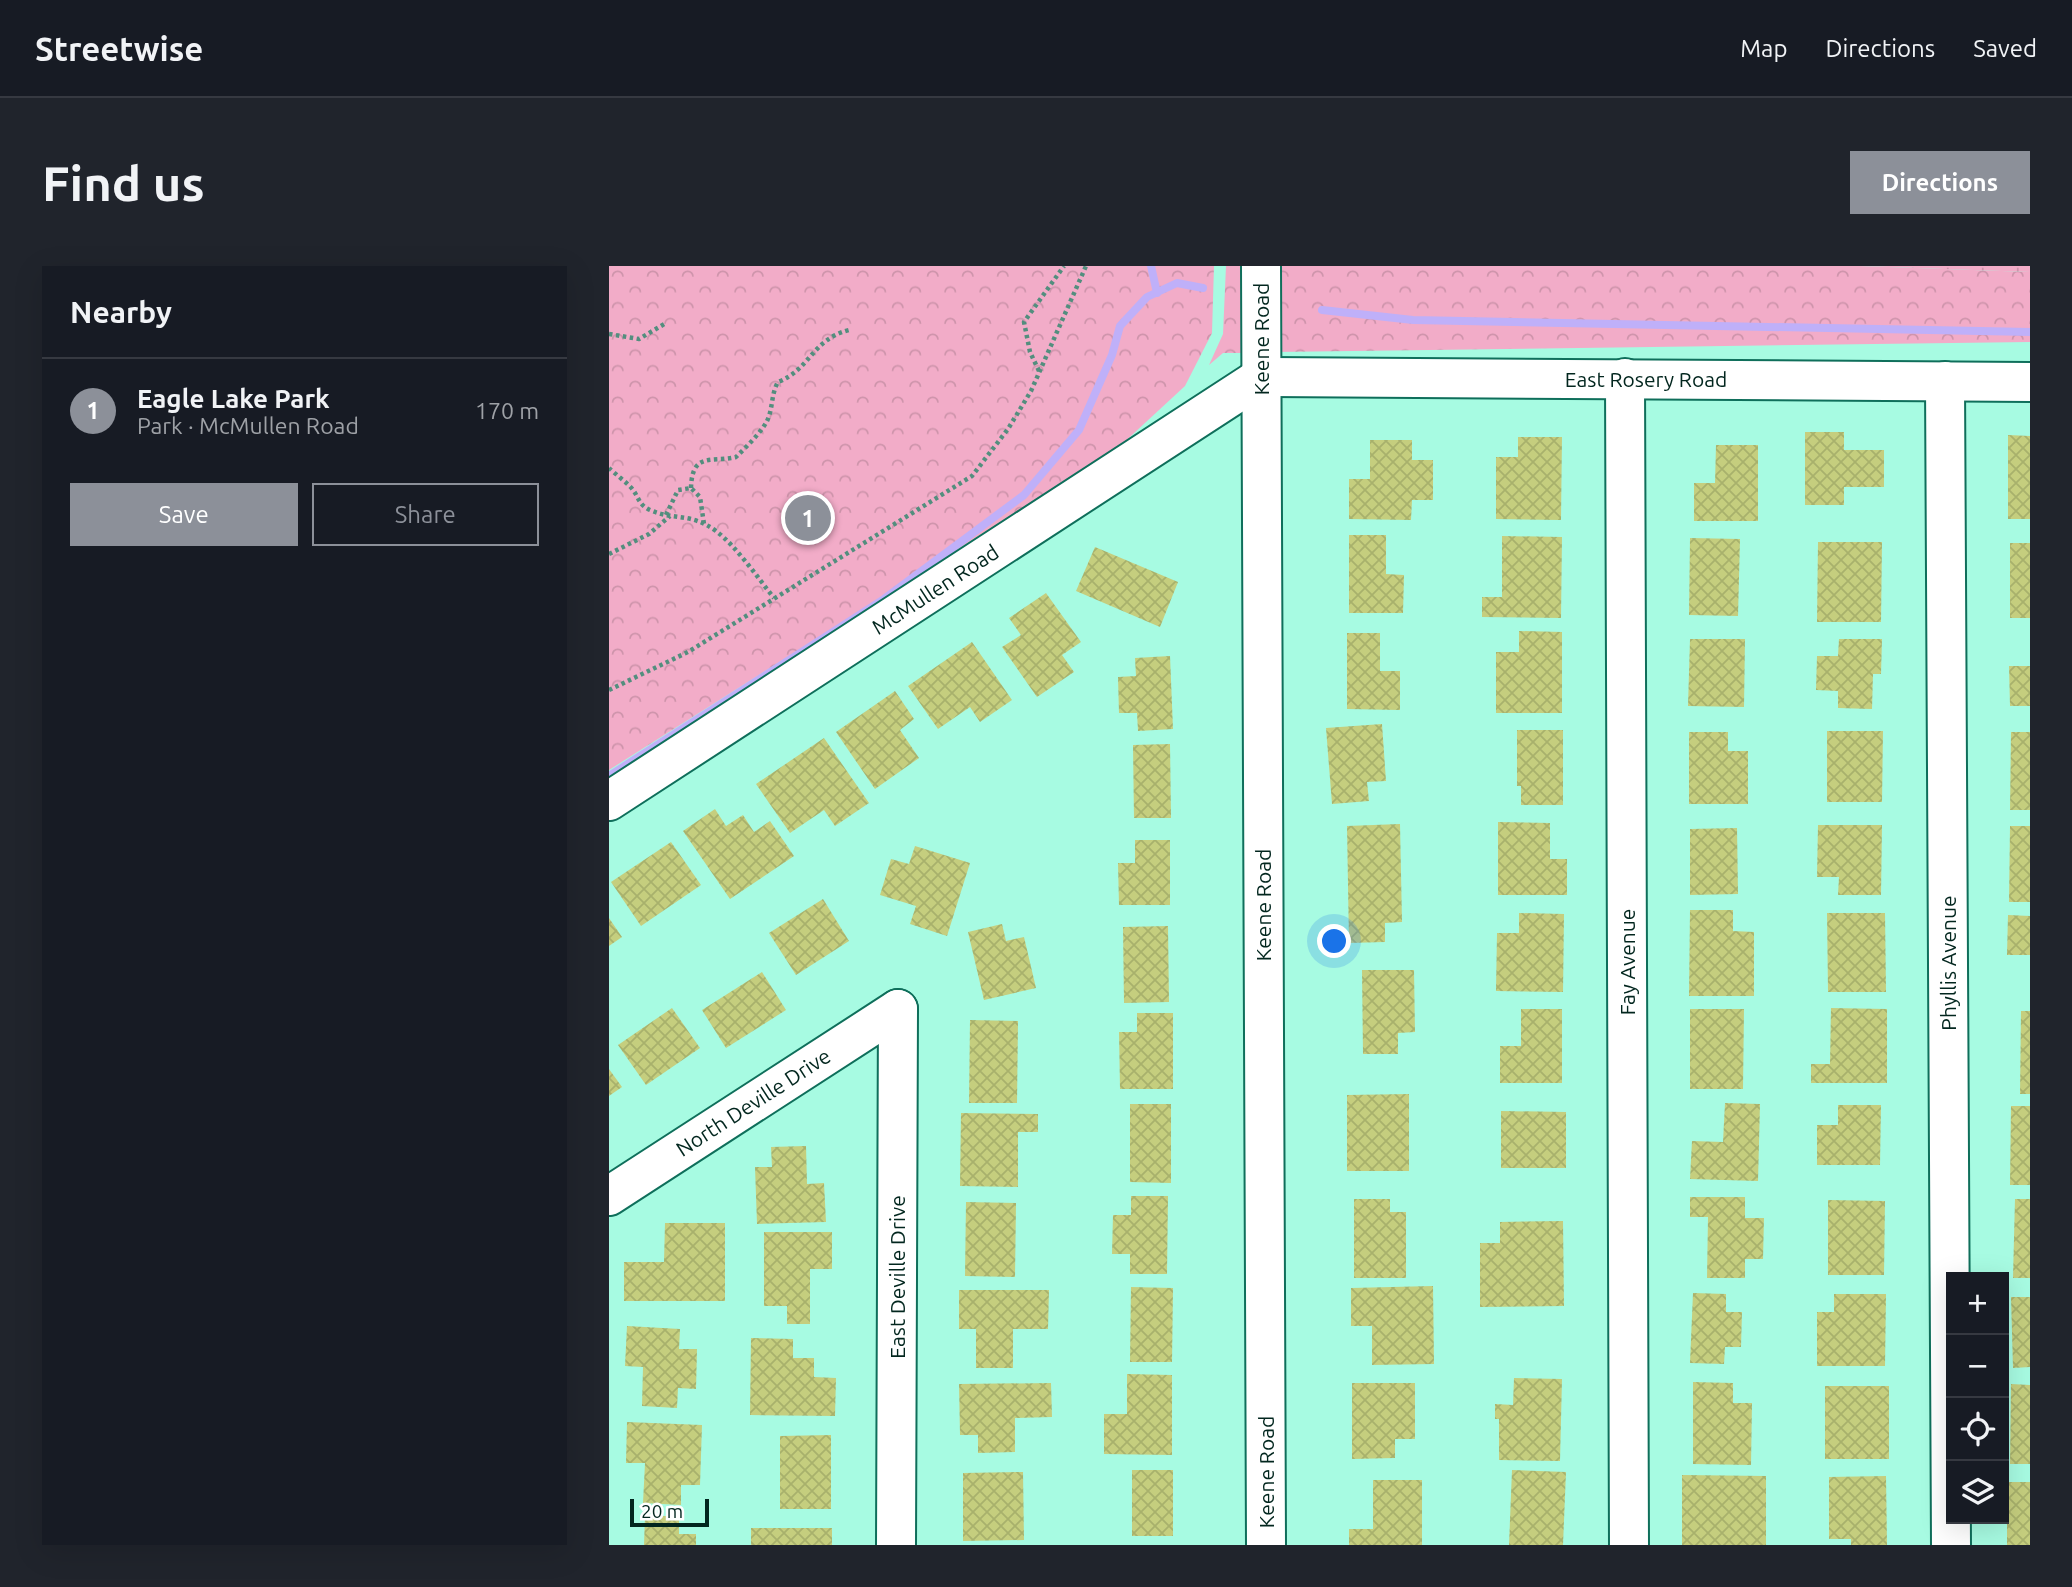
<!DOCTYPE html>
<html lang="en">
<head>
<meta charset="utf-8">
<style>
  body { margin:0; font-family:Ubuntu,sans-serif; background:#20242c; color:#f1f3f6 }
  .controls { position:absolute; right:21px; bottom:21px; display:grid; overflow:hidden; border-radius:0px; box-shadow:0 7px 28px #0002 }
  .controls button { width:63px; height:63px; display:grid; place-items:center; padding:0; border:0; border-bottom:2px solid #363941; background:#171b24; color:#f1f3f6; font:35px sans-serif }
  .scale { position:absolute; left:21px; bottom:18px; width:79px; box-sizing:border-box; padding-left:7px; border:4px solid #02261e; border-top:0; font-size:19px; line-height:24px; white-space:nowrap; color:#02261e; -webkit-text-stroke:5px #fff; paint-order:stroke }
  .you { position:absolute; left:726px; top:676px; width:24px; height:24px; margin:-18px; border:5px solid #fff; border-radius:50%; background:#1a73e8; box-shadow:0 0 0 10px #1a73e833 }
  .badge { display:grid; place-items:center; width:46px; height:46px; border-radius:50%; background:#8c9099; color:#fff; font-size:23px; font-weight:700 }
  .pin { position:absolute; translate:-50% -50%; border:4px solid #fff; box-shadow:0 2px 7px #0006 }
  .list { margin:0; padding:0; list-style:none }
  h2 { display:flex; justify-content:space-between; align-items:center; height:91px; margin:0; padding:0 28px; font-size:30px }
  h2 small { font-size:23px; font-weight:400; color:#9ea1a6 }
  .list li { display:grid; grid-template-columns:46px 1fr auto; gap:21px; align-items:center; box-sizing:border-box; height:105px; padding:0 28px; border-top:2px solid #363941 }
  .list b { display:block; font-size:26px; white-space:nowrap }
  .list p { margin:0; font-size:23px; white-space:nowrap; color:#9ea1a6 }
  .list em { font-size:23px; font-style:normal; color:#9ea1a6 }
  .actions { display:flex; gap:14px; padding:21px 28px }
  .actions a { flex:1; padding:16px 0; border:2px solid #8c9099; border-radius:0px; text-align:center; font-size:24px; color:#8c9099 }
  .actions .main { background:#8c9099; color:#fff }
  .icon { flex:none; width:38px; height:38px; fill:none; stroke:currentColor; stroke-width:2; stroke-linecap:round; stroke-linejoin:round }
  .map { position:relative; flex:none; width:1421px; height:1279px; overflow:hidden; border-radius:0px }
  header { display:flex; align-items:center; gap:42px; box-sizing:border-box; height:98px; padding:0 35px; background:#171b24; border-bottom:2px solid #363941 }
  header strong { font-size:33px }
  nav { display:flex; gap:38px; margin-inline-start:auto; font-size:24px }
  .intro { display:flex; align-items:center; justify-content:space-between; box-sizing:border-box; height:168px; padding:0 42px }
  h1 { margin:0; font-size:49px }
  .button { padding:18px 32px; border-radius:0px; background:#8c9099; color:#fff; font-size:24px; font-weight:700 }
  main { display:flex; gap:42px; padding:0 42px }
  aside { flex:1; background:#171b24; border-radius:0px; box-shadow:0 7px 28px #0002 }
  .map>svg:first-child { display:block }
</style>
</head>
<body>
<header>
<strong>Streetwise</strong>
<nav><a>Map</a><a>Directions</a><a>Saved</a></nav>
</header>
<div class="intro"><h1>Find us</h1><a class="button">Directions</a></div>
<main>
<aside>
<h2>Nearby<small></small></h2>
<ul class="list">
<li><span class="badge">1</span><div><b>Eagle Lake Park</b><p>Park · McMullen Road</p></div><em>170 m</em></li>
</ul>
<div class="actions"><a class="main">Save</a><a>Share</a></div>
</aside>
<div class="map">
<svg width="1421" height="1279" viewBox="0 0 1421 1279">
  <defs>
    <pattern id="forest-crowns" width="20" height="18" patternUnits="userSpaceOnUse" patternTransform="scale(1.75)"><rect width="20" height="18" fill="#f2acc8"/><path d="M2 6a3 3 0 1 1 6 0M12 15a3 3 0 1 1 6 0" fill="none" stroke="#ce94ab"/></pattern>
    <pattern id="wetland-marsh" width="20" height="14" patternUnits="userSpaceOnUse" patternTransform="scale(1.75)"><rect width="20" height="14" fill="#f2acc8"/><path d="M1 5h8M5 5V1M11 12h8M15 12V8" fill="none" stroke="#ce94ab"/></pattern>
    <pattern id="building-cross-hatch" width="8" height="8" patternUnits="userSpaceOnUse" patternTransform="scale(1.75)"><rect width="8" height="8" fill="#c5ce7e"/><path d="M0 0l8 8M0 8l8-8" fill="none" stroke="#a8b16c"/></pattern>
  </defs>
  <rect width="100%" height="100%" fill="#a7fbe2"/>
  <g fill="url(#forest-crowns)">
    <path d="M0 0H605L603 67 576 120 510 181 0 504Z"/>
    <path d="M617 0H639V87H614L600 99 614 68Z"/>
    <path d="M666 0H1251L1421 6V76L666 86Z"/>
  </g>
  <path fill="url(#wetland-marsh)" d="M1251 0H1421V6Z"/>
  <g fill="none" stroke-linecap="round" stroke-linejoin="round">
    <g stroke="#bfb0f9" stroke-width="8">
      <path d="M542 0 548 27"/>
      <path d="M713 44 804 54 1421 66"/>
      <path d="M0 510 275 333 415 229 470 164 503 89 511 60 538 31 568 17 594 22"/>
    </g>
  </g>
  <g fill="url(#building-cross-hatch)">
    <path d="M1196 166H1235V184H1275V221H1235V239H1196Z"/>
    <path d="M1399 169 1421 170V253H1399Z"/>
    <path d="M909 171H953L952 254 887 253V191H909Z"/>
    <path d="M761 174H803V194H824V234H803L802 254 740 253V213H761Z"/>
    <path d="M1107 179H1149V255H1085V217H1106Z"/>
    <path d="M740 269H777V308L795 309 794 347H740Z"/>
    <path d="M893 270 953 271 952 352 873 351V331H893Z"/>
    <path d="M1081 272 1131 273 1129 350 1080 349Z"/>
    <path d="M1209 276H1273L1272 356H1208Z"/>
    <rect x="1401" y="277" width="20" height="75"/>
    <path d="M486 281 569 316 551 361 467 325Z"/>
    <path d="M437 327 472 376 453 389 465 406 428 431 393 381 412 369 400 352Z"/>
    <path d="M910 365 953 366V447H887V386H910Z"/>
    <path d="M738 367H771V405H791V444L738 443Z"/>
    <path d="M1081 373H1136L1135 441 1079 440Z"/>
    <path d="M1230 373H1273L1272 408H1264L1263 443 1229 442V425L1207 424 1208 390H1229Z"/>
    <path d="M363 376 403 434 371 456 361 441 329 463 299 420Z"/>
    <path d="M561 390 564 463 529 465 528 447H510L509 411 527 410 526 392Z"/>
    <path d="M1400 400H1421V440H1401Z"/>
    <path d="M286 425 305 453 291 464 310 492 266 523 227 466Z"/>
    <path d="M773 458 777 515 758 516 760 535 723 538 717 462Z"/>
    <path d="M908 464H954V539H912V520H908Z"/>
    <path d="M1218 465H1274L1273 536H1218Z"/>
    <path d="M1080 466H1119V485H1139V538H1080Z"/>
    <path d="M1402 466H1421V544H1401Z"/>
    <path d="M215 472 260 537 226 560 215 544 181 567 147 518Z"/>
    <path d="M561 478 562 552H525L524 479Z"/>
    <path d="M106 543 117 560 134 549 145 566 161 555 185 590 121 633 74 565Z"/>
    <path d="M889 556 941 557V593H958V629H889Z"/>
    <path d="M791 558 793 656 776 657V676L740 677 738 560Z"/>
    <path d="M1209 559H1273L1272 629H1229L1230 611H1208Z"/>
    <path d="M1401 560H1421V636H1400Z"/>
    <path d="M1128 562 1129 628 1081 629V563Z"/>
    <path d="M526 574H561V639H510L509 597H526Z"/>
    <path d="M62 576 92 619 32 660 2 616Z"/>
    <path d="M306 580 361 597 338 670 301 658 307 640 271 629 282 593 300 598Z"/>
    <path d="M214 633 240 675 187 709 160 667Z"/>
    <path d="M1081 644H1124V665L1145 666V730H1080Z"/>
    <path d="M910 647 955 648 954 726 887 725 888 667H910Z"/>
    <path d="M1218 647H1276L1277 726H1219Z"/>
    <path d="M1399 649 1421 650V689H1398Z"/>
    <path d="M0 652 13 671 0 680Z"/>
    <path d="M393 658 397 675 415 671 427 722 375 734 359 666Z"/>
    <path d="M559 660 560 736 515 737 514 661Z"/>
    <path d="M753 704H805L806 766 789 767V788H754Z"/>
    <path d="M153 706 177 744 117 782 93 744Z"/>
    <path d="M63 742 91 782 37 819 9 779Z"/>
    <path d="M1222 742 1278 743V817H1202V798H1221Z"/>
    <path d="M912 743H953V817H891V780H912Z"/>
    <path d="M1081 743H1135L1134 823H1081Z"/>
    <path d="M1412 745H1421V828H1411Z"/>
    <path d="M528 747H564V823H511L510 766H528Z"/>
    <path d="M361 754 409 755 408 837H360Z"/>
    <path d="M0 803 13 821 0 830Z"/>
    <path d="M800 828V905H738V829Z"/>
    <path d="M1116 837 1151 838 1149 915 1081 913 1083 875 1114 876Z"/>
    <path d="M521 838H562V917L521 916Z"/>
    <path d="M1229 839H1272L1271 899H1208V859H1229Z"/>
    <path d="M1402 840H1421V919H1401Z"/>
    <path d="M892 845 957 846V902H892Z"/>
    <path d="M352 847 429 848V866H409V921L351 920Z"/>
    <path d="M197 880 198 918 215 917 217 956 148 958 146 901H163L162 881Z"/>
    <path d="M522 930H559L558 1008H521V988H503L504 949H522Z"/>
    <path d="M1081 931H1136V952H1155L1154 993H1136V1012H1098L1099 951H1081Z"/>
    <path d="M745 933H781V946H797V1012H745Z"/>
    <path d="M1406 933H1421V1012H1404Z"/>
    <path d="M1219 934 1276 935 1275 1009H1219Z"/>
    <path d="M357 936 407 937 406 1011 356 1010Z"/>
    <path d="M954 955 955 1040 871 1041V977H891V956Z"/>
    <path d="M56 957H116V1035H15V996H55Z"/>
    <path d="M155 966H223V1003H201V1058H178V1040H155Z"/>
    <path d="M824 1020 825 1098 763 1099V1060H742V1022Z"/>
    <path d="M522 1021 564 1022 563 1096H521Z"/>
    <path d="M350 1024H440L439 1063H404V1102H367V1063H350Z"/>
    <path d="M1084 1027 1117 1028V1046H1133L1132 1081H1116L1115 1098 1081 1097Z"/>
    <path d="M1225 1028H1277L1276 1100H1208V1046H1225Z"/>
    <path d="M1402 1031H1421V1101L1404 1102Z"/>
    <path d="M18 1060 71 1063 70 1083H88L87 1123 69 1122 68 1142 33 1140 34 1101 16 1100Z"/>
    <path d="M142 1072 184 1073V1092H205V1111L227 1112 226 1150 141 1149Z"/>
    <path d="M518 1108 563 1109V1189L495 1188V1148H518Z"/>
    <path d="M905 1112 953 1113 951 1195 890 1194V1153H886V1138L904 1139Z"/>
    <path d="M1084 1116 1124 1117V1137H1143L1142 1199 1084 1198Z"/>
    <path d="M442 1117 443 1151 406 1152V1186L369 1187V1169H351L350 1118Z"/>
    <path d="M743 1117H806V1173H786V1192L743 1193Z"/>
    <path d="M1402 1118 1421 1119V1198H1401Z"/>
    <rect x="1216" y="1120" width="64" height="73"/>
    <path d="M18 1156 93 1159 91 1219H72V1239L34 1237 36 1197H17Z"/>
    <path d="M222 1169V1243H171V1170Z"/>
    <rect x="523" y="1204" width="41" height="66"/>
    <path d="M903 1204 957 1206 954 1279H900Z"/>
    <path d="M414 1206 415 1274 354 1275V1207Z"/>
    <path d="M1073 1209 1157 1210V1279H1073Z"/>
    <path d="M1277 1210 1278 1279H1242V1273H1220V1211Z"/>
    <path d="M764 1214H813V1279H740V1263H764Z"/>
    <rect x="1398" y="1216" width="23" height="63"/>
    <path d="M36 1250H70V1268H87V1279H35Z"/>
    <rect x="142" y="1262" width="81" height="17"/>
  </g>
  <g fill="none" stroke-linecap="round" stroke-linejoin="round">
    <g stroke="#0f6f5b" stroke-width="42">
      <g id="minor">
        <path d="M1016 112 1020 1279"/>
        <path d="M1336 115 1342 1279"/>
        <path d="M0 535 652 111 1421 116"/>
        <path d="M0 930 289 743"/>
        <path d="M287 1279 289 743"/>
      </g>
    </g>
    <g stroke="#0f6f5b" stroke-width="42">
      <path id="major" d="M652 0 657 1279"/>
    </g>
    <g stroke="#538e7e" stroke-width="4.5" stroke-dasharray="3.5 3.5" stroke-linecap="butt">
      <path d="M0 68 30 73 57 57"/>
      <path d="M430 105 421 86 415 56 455 0"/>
      <path d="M0 202C6 208 20 218 24 224 30 232 30 239 41 244 66 255 81 246 107 265 127 280 149 312 165 332"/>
      <path d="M82 222C83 185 103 197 127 191 137 181 151 168 158 155 164 143 162 128 169 116 202 103 202 74 240 64"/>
      <path d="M57 249 69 224 82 222 91 231 95 258"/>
      <path d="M0 288 40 268 61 250"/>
      <path d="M0 424 79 386 363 210 399 163 422 125 477 0"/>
    </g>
    <use href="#minor" stroke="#fff" stroke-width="38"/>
    <use href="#major" stroke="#fff" stroke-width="38"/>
  </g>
  <g text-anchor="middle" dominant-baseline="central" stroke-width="5" stroke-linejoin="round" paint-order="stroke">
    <g font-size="21" fill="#02261e" stroke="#fff">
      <text transform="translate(652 73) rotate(-90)">Keene Road</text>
      <text x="1037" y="113">East Rosery Road</text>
      <text transform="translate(326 323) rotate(-33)">McMullen Road</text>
      <text transform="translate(654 639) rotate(-90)">Keene Road</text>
      <text transform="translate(1018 696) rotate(-90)">Fay Avenue</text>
      <text transform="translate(1339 697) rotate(-90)">Phyllis Avenue</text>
      <text transform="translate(144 836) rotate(-33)">North Deville Drive</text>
      <text transform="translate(288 1011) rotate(-90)">East Deville Drive</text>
      <text transform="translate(657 1206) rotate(-90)">Keene Road</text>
    </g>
  </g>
</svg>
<div class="controls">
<button>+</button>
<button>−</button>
<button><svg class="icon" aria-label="locate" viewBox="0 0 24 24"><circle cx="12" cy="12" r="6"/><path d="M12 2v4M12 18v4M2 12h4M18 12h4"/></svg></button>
<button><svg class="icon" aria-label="layers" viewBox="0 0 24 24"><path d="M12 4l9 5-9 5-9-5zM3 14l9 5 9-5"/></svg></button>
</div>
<div class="scale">20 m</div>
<div class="you"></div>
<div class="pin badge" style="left:199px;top:252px">1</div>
</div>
</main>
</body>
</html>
